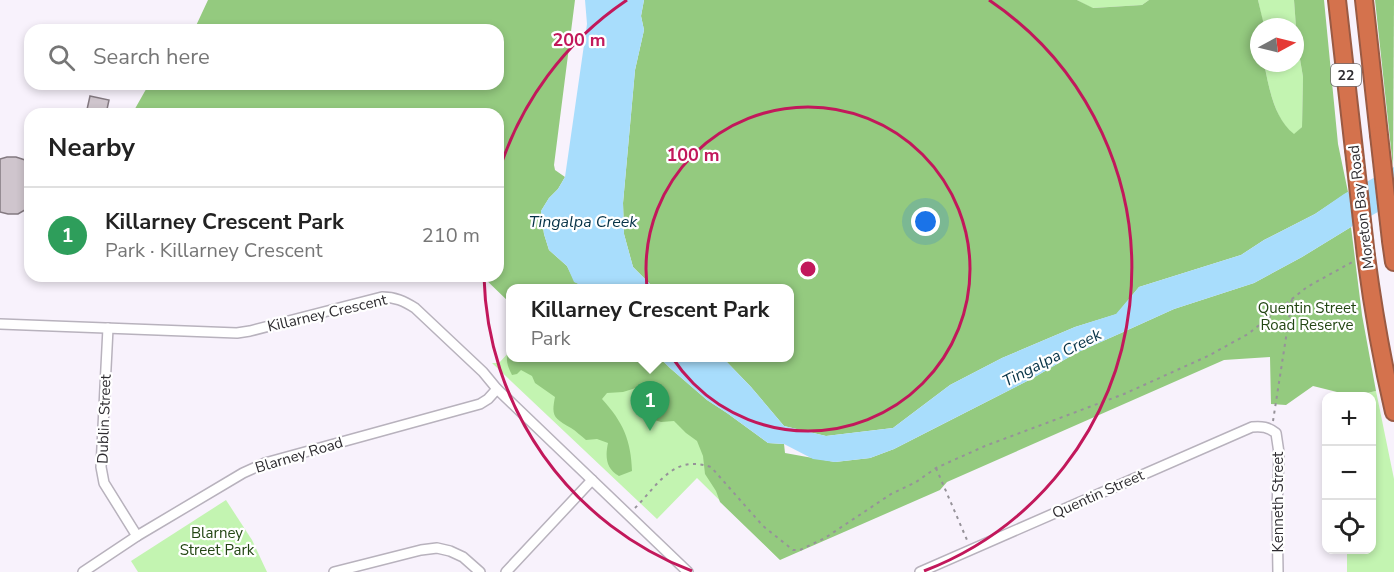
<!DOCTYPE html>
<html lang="en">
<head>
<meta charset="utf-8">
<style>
  body { margin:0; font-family:"Nunito Sans",sans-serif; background:#f2f2f2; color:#222 }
  .controls { position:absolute; right:18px; bottom:18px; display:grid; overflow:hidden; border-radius:12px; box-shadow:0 3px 9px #0003 }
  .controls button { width:54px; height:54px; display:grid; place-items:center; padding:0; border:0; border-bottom:2px solid #e0e0e0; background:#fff; color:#222; font:30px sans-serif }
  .compass { position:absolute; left:1250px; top:18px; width:54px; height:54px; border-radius:50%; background:#fff; box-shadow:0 3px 9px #0003; rotate:83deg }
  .you { position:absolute; left:926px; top:222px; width:21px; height:21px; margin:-15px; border:4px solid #fff; border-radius:50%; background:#1a73e8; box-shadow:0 0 0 9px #1a73e833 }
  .badge { display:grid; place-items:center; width:39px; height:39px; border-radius:50%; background:#db2777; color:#fff; font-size:20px; font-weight:700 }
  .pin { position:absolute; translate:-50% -50px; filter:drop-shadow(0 2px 3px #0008) }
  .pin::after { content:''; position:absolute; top:32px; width:21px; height:18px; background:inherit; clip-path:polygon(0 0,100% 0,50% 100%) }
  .popup { position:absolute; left:506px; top:284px; width:288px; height:78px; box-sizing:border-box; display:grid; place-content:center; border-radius:12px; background:#fff; filter:drop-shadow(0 2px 4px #0005); font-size:20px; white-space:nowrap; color:#767676 }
  .popup b { font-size:22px; color:#222 }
  .popup::after { content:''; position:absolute; left:50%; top:100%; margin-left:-12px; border:12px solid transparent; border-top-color:#fff }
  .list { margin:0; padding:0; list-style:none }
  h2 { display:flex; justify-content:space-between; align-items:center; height:78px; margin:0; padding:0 24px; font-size:26px }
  h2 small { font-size:20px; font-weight:400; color:#767676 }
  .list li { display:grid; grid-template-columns:39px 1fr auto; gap:18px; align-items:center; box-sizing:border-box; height:96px; padding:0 24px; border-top:2px solid #e0e0e0 }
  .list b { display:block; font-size:22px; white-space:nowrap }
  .list p { margin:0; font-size:20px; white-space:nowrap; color:#767676 }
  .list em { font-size:20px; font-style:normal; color:#767676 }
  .icon { flex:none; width:33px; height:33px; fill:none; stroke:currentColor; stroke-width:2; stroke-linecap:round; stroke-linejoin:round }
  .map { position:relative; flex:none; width:1394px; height:572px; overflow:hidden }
  .search { position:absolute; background:#fff; box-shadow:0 3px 9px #0003; left:24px; top:24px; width:480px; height:66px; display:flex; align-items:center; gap:15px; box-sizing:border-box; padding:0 21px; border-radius:18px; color:#767676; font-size:22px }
  .panel { position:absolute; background:#fff; box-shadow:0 3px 9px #0003; left:24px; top:108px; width:480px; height:174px; border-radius:18px }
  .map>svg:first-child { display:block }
</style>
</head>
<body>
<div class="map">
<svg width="1394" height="572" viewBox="0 0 1394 572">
  <rect width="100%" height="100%" fill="#f8f2fc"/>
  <g fill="#c3f4b1">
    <path d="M1077 0H1149L1142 5 1092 8Z"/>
    <path d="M1258 0H1294L1297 41 1303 77 1302 127 1294 135C1274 118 1269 88 1264 63H1295V27H1264Z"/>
    <path d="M510 351V358H656L780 560 697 478 657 519 492 363H499Z"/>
    <path d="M1376 391 1394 479V572H1347V550H1372V396H1353Z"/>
    <path d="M226 500 252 540 267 572H138L131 561Z"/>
  </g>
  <g fill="#94ca7f">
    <path d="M208 0H575L554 165 555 170 565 177 558 189 549 198 541 211 544 234 549 250 567 266 575 282 587 288H510V303L482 276H498V114H132L149 84H498V30H194Z"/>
    <path d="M644 0H1077L1093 8 1142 5 1149 0H1258L1264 25V27H1259V63H1264C1269 88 1274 118 1294 134L1302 127 1303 77 1297 41 1294 0H1324L1338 144 1348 192 1315 214 1264 240 1241 255 1139 287 1117 314 1075 327 1002 358 950 385 893 428 826 436 784 426 751 387 723 358H789V288H654L633 267 624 234 623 203 635 70 644 30 641 16Z"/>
    <path d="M1375 0H1394L1393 167Z"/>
    <path d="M1351 227 1362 315 1376 391 1353 396 1313 386 1286 405 1271 404 1270 357 1224 360 947 482 940 490 780 560 720 502 716 491 705 474 703 456 697 441 686 433 674 421 661 422 651 419V411L656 400 652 389 639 387 623 392 607 393 602 399C623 422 631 440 632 471L619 476C606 469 605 457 608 443L597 439 586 440C581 436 576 431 571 428 554 418 551 417 555 397L535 383 532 376 521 370 517 374 512 375C508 367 504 358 510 351V358H660L670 368 707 400 727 413 768 443 784 444 785 453 835 462 870 458 894 449 1033 378 1076 353 1121 333 1174 309 1254 283 1302 257Z"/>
  </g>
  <g fill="#a8ddfc">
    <path d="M585 0H644L641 16 644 30 635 70 623 203 624 234 633 267 654 288H587L574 282 567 266 549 250 544 234 541 211 549 198 558 189 565 177 587 24Z"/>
    <path d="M1394 167V203L1351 227 1302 257 1254 283 1174 309 1121 333 1076 353 1033 378 935 428 894 449 870 458 835 462 813 459 784 444 768 443 727 413 707 400 670 368 660 358H723L751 387 784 426 826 436 893 428 950 385 1002 358 1075 327 1116 314 1139 287 1241 255 1264 240 1315 214 1344 194Z"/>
  </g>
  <g fill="#cfc5cd" stroke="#837980" stroke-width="1.5">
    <path d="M90 96 109 100 106 114H86Z"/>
    <path d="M7 157H16L25 160 30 164V207L18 214H8L0 212V159Z"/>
  </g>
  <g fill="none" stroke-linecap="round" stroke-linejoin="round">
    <g stroke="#b8b2bd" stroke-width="12">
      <g id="street">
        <path d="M0 324 237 333 250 331 382 297C395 297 404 301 415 308L483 372 497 389 688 572"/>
        <path d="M108 328 101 467 104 483 137 536"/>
        <path d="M83 572 137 536 243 473 265 463 480 404 488 399 497 389"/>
        <path d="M334 572 421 550 437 548 450 551 463 557 480 572"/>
        <path d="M506 572 592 480"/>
        <path d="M920 572 1252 427C1262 426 1268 427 1276 433L1279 453 1277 510 1278 572"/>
      </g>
    </g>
    <g stroke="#9a5a43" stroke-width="20">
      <g id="highway">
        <path d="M1337 0 1354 150"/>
        <path d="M1364 0 1379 135"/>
        <path d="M1391 241 1394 262"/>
        <path d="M1366 256C1373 309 1382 361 1394 412"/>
      </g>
    </g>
    <g stroke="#969299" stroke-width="2" stroke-dasharray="3 4.5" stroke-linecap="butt">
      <path d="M1273 421 1292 299"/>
      <path d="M936 468 967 540"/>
      <path d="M635 508C658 485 673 454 711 467L763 526 793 550H800L825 538 891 494 916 482 936 468 985 446 1124 394 1208 356 1248 334 1307 287 1354 261"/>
    </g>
    <use href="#street" stroke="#fff" stroke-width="9"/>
    <use href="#highway" stroke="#d4724d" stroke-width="16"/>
    <g stroke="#9a5a43" stroke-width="20" stroke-linecap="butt">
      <g id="highway-bridge">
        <path d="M1379 135 1391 241"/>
        <path d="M1354 150 1366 256"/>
      </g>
    </g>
    <use href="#highway-bridge" stroke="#d4724d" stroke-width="16"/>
  </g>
  <g fill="none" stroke="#c2185b" stroke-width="3">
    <circle cx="808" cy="269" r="162"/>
    <path d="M692 571A324 324 0 0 1 484 277M498 174A324 324 0 0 1 627 0M989 0A324 324 0 0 1 924 571"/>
  </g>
  <g text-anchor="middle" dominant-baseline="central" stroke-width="4.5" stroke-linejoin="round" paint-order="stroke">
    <rect fill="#fff" stroke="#6d6b6e" stroke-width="1.5" x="1331" y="64" width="30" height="22" rx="4.5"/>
    <g font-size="14" font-weight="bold" fill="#2e2c30">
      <text x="1346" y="75">22</text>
    </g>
    <g font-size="15" fill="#2e2c30" stroke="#fff">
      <text transform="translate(1361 207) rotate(-97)">Moreton Bay Road</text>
      <text transform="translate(327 313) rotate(-13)">Killarney Crescent</text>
      <text transform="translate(104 419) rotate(-88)">Dublin Street</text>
      <text transform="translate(299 455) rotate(-17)">Blarney Road</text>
      <text transform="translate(1098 494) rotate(-24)">Quentin Street</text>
      <text transform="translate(1278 502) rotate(-90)">Kenneth Street</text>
    </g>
    <g font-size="15" fill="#234613" stroke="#fff">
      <text x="1307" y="308">Quentin Street<tspan x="1307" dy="17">Road Reserve</tspan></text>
      <text x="217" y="533">Blarney<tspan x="217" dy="17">Street Park</tspan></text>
    </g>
    <g font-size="16" font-style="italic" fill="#053246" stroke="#fff">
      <text x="583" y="222">Tingalpa Creek</text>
      <text transform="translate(1052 358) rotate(-27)">Tingalpa Creek</text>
    </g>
  </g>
  <circle cx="808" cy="269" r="9" fill="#c2185b" stroke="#fff" stroke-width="3"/>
  <g font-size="18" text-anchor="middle" font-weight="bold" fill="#c2185b" stroke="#fff" stroke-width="4.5" stroke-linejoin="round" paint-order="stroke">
    <text x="579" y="46">200 m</text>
    <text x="693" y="161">100 m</text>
  </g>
</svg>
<div class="controls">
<button>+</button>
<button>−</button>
<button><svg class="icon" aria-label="locate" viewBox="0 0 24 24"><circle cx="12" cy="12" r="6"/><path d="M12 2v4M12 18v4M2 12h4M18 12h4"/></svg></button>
</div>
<svg class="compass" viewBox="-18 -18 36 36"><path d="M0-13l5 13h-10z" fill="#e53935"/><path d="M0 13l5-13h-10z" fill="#767676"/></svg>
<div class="you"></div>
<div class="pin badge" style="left:650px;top:431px;background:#2e9e5b">1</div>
<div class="popup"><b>Killarney Crescent Park</b>Park</div>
<div class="search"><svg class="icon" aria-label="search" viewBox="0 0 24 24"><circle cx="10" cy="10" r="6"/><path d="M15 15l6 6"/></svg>Search here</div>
<section class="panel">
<h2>Nearby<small></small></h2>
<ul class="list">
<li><span class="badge" style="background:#2e9e5b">1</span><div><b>Killarney Crescent Park</b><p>Park · Killarney Crescent</p></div><em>210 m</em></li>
</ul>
</section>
</div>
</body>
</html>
